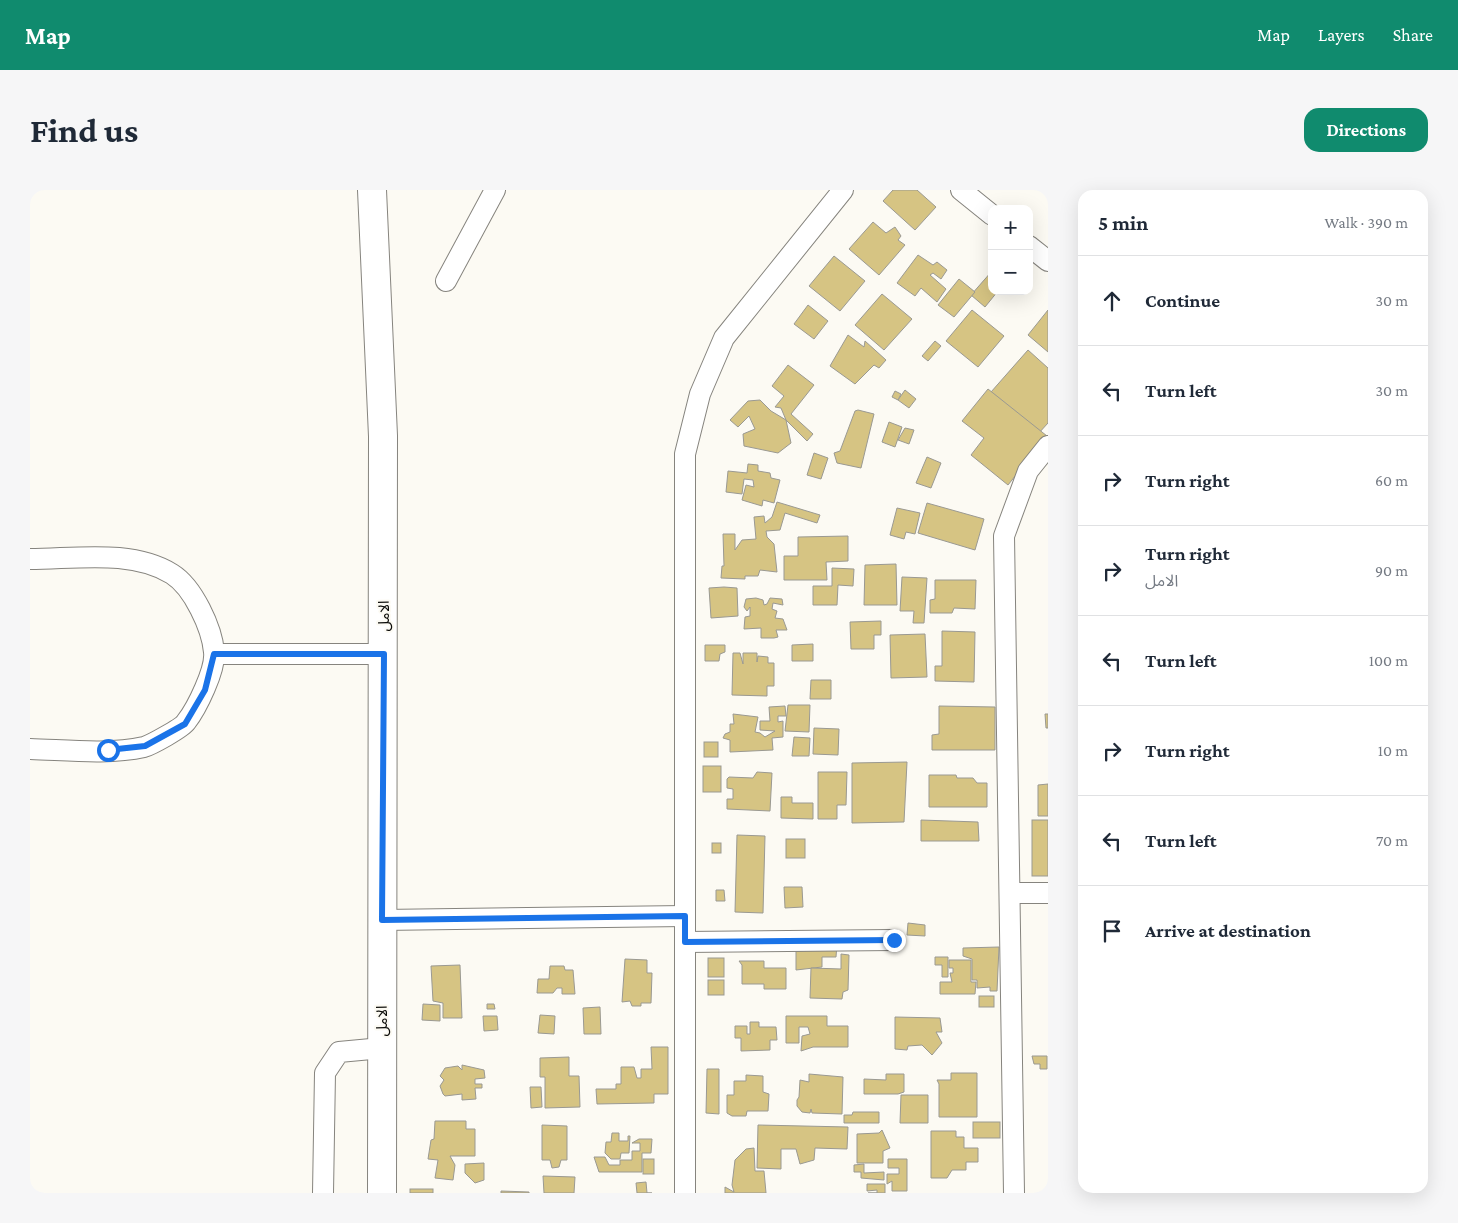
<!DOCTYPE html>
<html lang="en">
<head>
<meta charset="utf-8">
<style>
  body { margin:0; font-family:"Crimson Pro","Noto Sans Arabic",serif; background:#f6f6f7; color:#1f2937 }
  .controls { position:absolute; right:15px; top:15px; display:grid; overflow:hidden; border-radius:10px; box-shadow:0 5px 20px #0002 }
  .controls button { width:45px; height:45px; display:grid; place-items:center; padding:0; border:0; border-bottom:1px solid #e0e1e3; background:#fff; color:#1f2937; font:25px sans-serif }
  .stop { position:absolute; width:15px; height:15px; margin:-11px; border:4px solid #1a73e8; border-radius:50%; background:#fff }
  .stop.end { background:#1a73e8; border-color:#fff; box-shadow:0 1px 5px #0008 }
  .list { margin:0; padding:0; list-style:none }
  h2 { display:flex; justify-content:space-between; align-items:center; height:65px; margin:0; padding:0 20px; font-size:21px }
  h2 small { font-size:16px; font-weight:400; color:#747a83 }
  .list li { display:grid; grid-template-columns:32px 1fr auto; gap:15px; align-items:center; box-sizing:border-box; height:90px; padding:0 20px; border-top:1px solid #e0e1e3 }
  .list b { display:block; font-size:19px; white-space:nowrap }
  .list p { margin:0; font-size:16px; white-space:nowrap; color:#747a83 }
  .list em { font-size:16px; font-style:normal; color:#747a83 }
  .icon { flex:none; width:28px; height:28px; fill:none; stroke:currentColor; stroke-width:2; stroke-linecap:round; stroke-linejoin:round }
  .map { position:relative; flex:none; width:1018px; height:1003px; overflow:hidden; border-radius:15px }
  header { display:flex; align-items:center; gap:30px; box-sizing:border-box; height:70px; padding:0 25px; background:#108b6e; color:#fff }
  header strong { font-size:24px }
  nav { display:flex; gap:28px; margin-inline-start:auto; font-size:18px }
  .intro { display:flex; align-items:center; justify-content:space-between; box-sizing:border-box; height:120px; padding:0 30px }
  h1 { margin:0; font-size:35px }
  .button { padding:12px 22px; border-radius:15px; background:#108b6e; color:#fff; font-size:18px; font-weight:700 }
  main { display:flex; gap:30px; padding:0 30px }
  aside { flex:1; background:#fff; border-radius:15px; box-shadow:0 5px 20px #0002 }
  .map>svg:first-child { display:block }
</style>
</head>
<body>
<header>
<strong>Map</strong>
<nav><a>Map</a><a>Layers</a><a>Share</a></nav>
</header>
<div class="intro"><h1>Find us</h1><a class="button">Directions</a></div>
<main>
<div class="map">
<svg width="1018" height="1003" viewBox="0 0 1018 1003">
  <rect width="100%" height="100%" fill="#fcfaf3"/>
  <g fill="#d6c483" stroke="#9a9992">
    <path d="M863 0H887L906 17 885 40 853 11Z"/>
    <path d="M843 32 856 43 865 37 871 46 868 50 875 55 849 85 819 59Z"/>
    <path d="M888 65 903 75 907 72 917 80 911 89 903 83 900 85 916 99 907 112 891 98 885 106 867 93Z"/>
    <path d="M804 66 835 91 810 121 779 96Z"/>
    <path d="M962 81V101H968L955 117 941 105Z"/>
    <path d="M929 89 945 102 924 127 908 115Z"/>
    <path d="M852 104 882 129 854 160 825 135Z"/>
    <path d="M778 115 798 131 784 149 764 134Z"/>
    <path d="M942 120 974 146 948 177 916 151Z"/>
    <path d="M1018 120V162L998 145Z"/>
    <path d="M818 145 834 157 835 151 856 170 849 178 844 175 825 194 800 176Z"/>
    <path d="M905 151 911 156 898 171 892 166Z"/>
    <path d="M998 160 1018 178V233L1008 244 961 202Z"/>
    <path d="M758 175 784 195 761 224 783 244 777 251 756 230 751 218 745 217 754 206 742 196Z"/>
    <path d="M958 199 1017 246 978 295 941 265 954 248 932 231Z"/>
    <path d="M875 200 886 209 879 218 868 210Z"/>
    <path d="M865 201 871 204 868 210 862 207Z"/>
    <path d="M730 210 741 221 756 230 761 253 748 263 714 256 713 244 725 239 719 226 708 237 700 230 718 211Z"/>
    <path d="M828 220 844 224 831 278 807 273 804 263 810 261 825 221Z"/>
    <path d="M859 232 872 237 865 257 852 252Z"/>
    <path d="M875 238 884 240 879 254 868 250Z"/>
    <path d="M784 263 798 268 791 289 777 285Z"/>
    <path d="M897 267 911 273 901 298 886 293Z"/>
    <path d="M718 274 728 275V281L740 283 741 288 750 290 744 313 733 310 732 316 712 310 716 295 724 297 723 290 714 289 712 304 696 302 698 281 717 283Z"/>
    <path d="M747 312 790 325 787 333 755 323 750 340 736 341 737 347 744 354 747 382 730 380 728 386H715V389L691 388 692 376H694L693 344H705V360L712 350 726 349 724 327 734 326 735 333 742 327Z"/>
    <path d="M897 313 954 329 945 360 888 343Z"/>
    <path d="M867 318 890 323 885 344 876 342 874 349 860 345Z"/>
    <path d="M818 346V371L796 372 797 390H754V366H768V347Z"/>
    <path d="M866 374 867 415H834L835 375Z"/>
    <path d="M802 378 824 379 823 396 808 395 807 415H783V396H802Z"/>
    <path d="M872 387 897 388 894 433H883L884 421H870Z"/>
    <path d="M905 390H946L945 419 924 418 922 423H900V410L905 409Z"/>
    <path d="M694 397 707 398 708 426 681 428 679 398Z"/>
    <path d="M726 408 733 410 734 415 737 414 740 408 752 409 753 415 743 413 742 419 747 421 745 428 753 429 757 440H746L748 447 744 448H731V438L714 439 715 427 720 426V417L717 421 714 417 716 409Z"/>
    <path d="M851 431V445H844V459H821L820 432Z"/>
    <path d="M912 441 945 442 944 492 905 491V476H912Z"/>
    <path d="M895 444 897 487 861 488 860 445Z"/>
    <path d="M783 454V471H762V455Z"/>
    <path d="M675 455H695V462L690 464 689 471H675Z"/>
    <path d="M703 463H710L713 474V463H727V472L728 466 738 467V473H744V496H737V506L702 505Z"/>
    <path d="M781 490H801V509H780Z"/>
    <path d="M758 515H780L779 542 755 541Z"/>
    <path d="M755 516 756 526H748V532L753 531V547L742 548 743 560 700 562V550L693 548 695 544 700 542V534H704L703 524 728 527 725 542 730 543 735 547 745 541 730 540V531H740L739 517Z"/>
    <path d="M909 516 965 517V560H902V545L909 544Z"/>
    <path d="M1015 524H1018V538H1016Z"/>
    <path d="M784 538 809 539 808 565 783 564Z"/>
    <path d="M764 547 780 548 779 566H762Z"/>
    <rect x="674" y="552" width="14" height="15"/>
    <path d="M877 572 874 632 822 633V573Z"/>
    <rect x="673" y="576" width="18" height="26"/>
    <path d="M727 582 742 583 740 621 697 619V609H703V599L697 598V589L699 587 723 588Z"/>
    <path d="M788 582H817L816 615H807V629H788Z"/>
    <path d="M899 585H926L927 588H943L947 593H957V617H899Z"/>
    <path d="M1018 594V626H1008V595Z"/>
    <path d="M751 607H762V613H783V629L751 628Z"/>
    <path d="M891 630 948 632 949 651H891Z"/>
    <rect x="1002" y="630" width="16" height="56"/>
    <path d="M707 645 735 646 733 723 705 722Z"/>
    <rect x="756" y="649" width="19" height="19"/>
    <rect x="682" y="653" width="9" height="10"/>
    <path d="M754 697H772L773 717 755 718Z"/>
    <path d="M686 700H694L695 711H686Z"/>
    <path d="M878 733 895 735V746L877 745Z"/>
    <path d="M807 754 806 767H792V777L766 780V761L790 760Z"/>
    <path d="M969 757 967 801H960V797L947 798V790H942V769L933 766V758Z"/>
    <path d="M811 764 819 765 818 800 813 802 812 809 780 808 781 778 811 779Z"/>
    <path d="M905 767H918V787H912V775H905Z"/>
    <rect x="678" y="768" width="16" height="19"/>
    <path d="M595 769 617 770V783H622L621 813H611V816H602L600 811 592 812Z"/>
    <path d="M919 770H941V792H946L945 804H910V792H922L920 783H923V778H919Z"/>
    <path d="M709 771H734V778H756V799H734V794H712V775Z"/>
    <path d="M430 775 432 828H413V813L403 811 401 776Z"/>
    <path d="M520 776H534L535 780H543L545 804H532V798H527L523 803H507L508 789H519Z"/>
    <rect x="678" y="790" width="16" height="15"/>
    <rect x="949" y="806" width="15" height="11"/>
    <path d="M393 814 410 815V831L392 830Z"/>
    <path d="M457 814H464L465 819H457Z"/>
    <path d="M570 817 571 844H554L553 818Z"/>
    <path d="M510 825 525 826 524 844 508 843Z"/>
    <path d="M453 826H467L468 840 454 841Z"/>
    <path d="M756 826H797V836H818V857H783L771 861 772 846 780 844 778 837H769V853H756Z"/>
    <path d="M865 827 910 828 912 842H906L912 853 902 865 892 855 878 856 877 860 865 859Z"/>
    <path d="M720 832H729V837H746L747 850H740V860L711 861V848H705V836H717V844H720Z"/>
    <path d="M621 857H638V904H624V913L567 914 566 899H586V894H591V877H604L607 888H611V879H622Z"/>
    <path d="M1002 866H1017V879H1010V874H1004Z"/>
    <path d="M539 867V886H549L550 917 515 918V887H510V868Z"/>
    <path d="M432 875 454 880 455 888 445 889V894H452V898H445L446 909 432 910V904L415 906 413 904 410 896 414 890 410 886 415 878 428 876 432 880Z"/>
    <path d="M677 879H689V924L676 923Z"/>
    <path d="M921 883H947V927H909V894L907 890H921Z"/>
    <path d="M779 884 813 887 812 924 782 923 781 919 780 923 772 922 767 916V910L769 907 770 890 779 892Z"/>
    <path d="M856 884H874V902L868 904H834V889L856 890Z"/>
    <path d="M716 885 733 886V902L739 904 738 921H717L716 926H702L697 923V905H704V891H716Z"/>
    <path d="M500 897H511L512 917 501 918Z"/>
    <path d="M871 905H898V933H870Z"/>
    <path d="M823 922H849V933H814V925H822Z"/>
    <path d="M405 931H436V939H445V966H420L425 975 423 990 405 988 408 970 398 969 401 950 404 949Z"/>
    <rect x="943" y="932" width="27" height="16"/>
    <path d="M512 935 537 936V970H531L529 977 522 978 520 970H512Z"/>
    <path d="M728 935 818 937 817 959 785 958 784 970 770 974 766 959H751V979L727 978Z"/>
    <path d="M852 940 860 958 853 961V973H827V944L849 943Z"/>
    <path d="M901 941H926V947H934V958H948V972H936V980H922L917 988H901Z"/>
    <path d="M582 943H589V951H598V946H600L599 963H591L590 969H581L575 963 576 952H581Z"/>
    <path d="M609 949H622L621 963H612V982H569L564 967H575L579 975H590V970H602V961H610V953H602Z"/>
    <path d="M724 958 725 981H734L736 1003H695V997L704 1002 702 995 705 970 716 959Z"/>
    <rect x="613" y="969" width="11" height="15"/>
    <path d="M858 969H877V1001H862V991L857 994V984H869V978H858Z"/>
    <path d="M454 973V990L445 993 435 983V974Z"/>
    <path d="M834 974V983L854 982V990L831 988V982H824V975Z"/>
    <path d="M513 986 545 987 544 1003H514Z"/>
    <path d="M616 992 617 1003H622H607L606 993Z"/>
    <path d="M837 994H855V1003H838H847V1000L837 1001Z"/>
    <rect x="380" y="999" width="23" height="4"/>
    <path d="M471 1001 499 1002V1003H471Z"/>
  </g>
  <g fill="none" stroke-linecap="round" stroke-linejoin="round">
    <g stroke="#86847e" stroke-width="22">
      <g id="street">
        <path d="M931 0 962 25"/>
        <path d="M999 56 1018 71"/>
        <path d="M416 91 465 0"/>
        <path d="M0 369C45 369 102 359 142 384 163 397 182 438 184 462 186 479 167 518 156 532 152 538 121 555 114 557 78 565 36 560 0 559"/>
        <path d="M185 464H353"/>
        <path d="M981 703H1018"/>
        <path d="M352 730 655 726"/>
        <path d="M655 752 864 750"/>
        <path d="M293 1003 295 883 309 862 352 858"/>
        <path d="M655 1003V264L670 204 694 148 813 0"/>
        <path d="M984 1003 974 346 998 281 1018 256"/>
      </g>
    </g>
    <g stroke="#86847e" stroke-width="30">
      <path id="secondary" d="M342 0 353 246 352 1003"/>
    </g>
    <use href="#street" stroke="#fff" stroke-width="20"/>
    <use href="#secondary" stroke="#fff" stroke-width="28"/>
  </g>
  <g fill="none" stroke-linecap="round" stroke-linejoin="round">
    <path stroke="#1a73e8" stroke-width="6" d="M78 560 115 556 155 534 175 500 184 464H354L352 730 655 726V752L864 750"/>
  </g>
  <g text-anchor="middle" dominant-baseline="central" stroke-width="4" stroke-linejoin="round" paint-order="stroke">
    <g font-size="15" fill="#0d0d0a" stroke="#fcfaf3">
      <text transform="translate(354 426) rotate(-90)">الامل</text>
      <text transform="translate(352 831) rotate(-90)">الامل</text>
    </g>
  </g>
</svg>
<div class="controls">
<button>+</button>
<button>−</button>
</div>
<div class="stop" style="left:78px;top:560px"></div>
<div class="stop end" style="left:864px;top:750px"></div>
</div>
<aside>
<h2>5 min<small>Walk · 390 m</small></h2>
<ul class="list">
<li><svg class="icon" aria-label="ahead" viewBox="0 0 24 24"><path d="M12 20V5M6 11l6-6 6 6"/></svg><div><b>Continue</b></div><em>30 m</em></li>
<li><svg class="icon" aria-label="left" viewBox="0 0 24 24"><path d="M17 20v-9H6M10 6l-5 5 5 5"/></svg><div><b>Turn left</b></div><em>30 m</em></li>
<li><svg class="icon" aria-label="right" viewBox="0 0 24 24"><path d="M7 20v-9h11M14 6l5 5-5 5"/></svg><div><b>Turn right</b></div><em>60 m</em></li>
<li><svg class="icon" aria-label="right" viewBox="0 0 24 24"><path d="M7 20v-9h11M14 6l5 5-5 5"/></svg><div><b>Turn right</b><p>الامل</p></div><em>90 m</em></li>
<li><svg class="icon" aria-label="left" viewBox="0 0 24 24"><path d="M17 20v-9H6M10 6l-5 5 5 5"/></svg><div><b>Turn left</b></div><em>100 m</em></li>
<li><svg class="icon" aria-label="right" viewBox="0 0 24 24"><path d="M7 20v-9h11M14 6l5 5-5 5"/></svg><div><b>Turn right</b></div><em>10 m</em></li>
<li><svg class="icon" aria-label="left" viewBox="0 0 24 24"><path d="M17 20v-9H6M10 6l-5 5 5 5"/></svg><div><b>Turn left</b></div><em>70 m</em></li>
<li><svg class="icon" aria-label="arrive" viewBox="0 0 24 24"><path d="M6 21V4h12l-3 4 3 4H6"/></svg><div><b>Arrive at destination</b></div></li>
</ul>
</aside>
</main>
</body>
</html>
